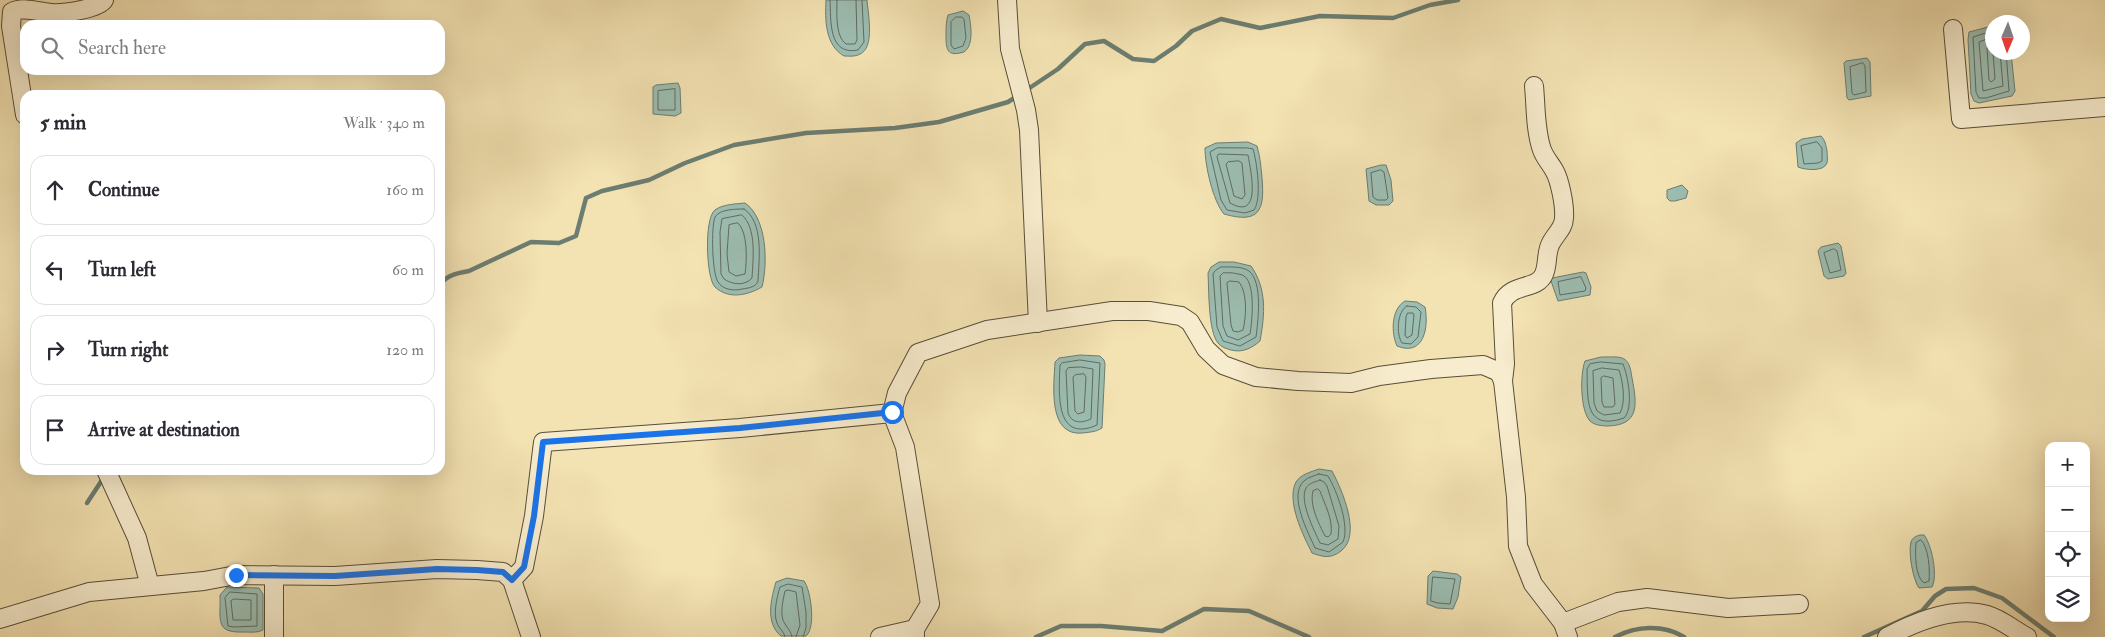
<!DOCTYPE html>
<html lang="en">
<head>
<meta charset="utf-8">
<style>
  body { margin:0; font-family:"IM FELL Double Pica",serif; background:#f7f7f7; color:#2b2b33 }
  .controls { position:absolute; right:15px; bottom:15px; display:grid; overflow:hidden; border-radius:10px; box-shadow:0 5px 20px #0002 }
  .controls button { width:45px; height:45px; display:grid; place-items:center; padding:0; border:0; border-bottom:1px solid #e1e1e2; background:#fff; color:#2b2b33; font:25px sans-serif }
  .compass { position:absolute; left:1985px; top:15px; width:45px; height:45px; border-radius:50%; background:#fff; box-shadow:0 5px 20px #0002; rotate:182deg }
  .stop { position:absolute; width:15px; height:15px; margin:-11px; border:4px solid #1a73e8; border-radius:50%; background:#fff }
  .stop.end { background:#1a73e8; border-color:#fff; box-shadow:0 1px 5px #0008 }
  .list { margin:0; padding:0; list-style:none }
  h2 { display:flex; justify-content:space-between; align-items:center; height:65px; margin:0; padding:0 20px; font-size:21px }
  h2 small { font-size:16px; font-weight:400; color:#7c7c81 }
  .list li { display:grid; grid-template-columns:32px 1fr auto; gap:15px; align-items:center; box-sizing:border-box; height:70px; margin:0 10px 10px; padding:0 10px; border:1px solid #e1e1e2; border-radius:15px }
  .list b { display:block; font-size:19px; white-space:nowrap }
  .list em { font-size:16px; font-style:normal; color:#7c7c81 }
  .icon { flex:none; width:28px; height:28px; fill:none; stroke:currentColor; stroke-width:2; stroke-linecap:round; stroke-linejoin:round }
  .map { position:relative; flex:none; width:2105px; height:637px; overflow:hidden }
  .search { position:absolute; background:#fff; box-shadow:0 5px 20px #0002; left:20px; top:20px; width:425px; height:55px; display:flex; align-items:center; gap:12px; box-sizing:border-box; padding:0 18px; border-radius:15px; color:#7c7c81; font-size:19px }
  .panel { position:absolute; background:#fff; box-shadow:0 5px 20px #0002; left:20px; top:90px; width:425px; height:385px; border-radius:15px }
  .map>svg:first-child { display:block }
</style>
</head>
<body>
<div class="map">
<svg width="2105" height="637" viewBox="0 0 2105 637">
  <rect width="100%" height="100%" fill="#f3e2b2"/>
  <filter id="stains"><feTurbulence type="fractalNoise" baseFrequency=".004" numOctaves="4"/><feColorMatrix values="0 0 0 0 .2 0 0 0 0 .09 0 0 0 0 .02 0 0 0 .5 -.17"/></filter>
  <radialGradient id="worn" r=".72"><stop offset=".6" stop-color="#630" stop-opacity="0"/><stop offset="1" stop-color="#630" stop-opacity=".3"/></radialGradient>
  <g fill="#9cbdb1" stroke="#6c7d71">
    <path d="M826 0H867C868 13 875 48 860 54 855 57 849 56 844 56 825 45 825 20 826 0Z"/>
    <path d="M963 11 969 15C971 26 974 45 964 52 947 57 946 50 946 35 946 28 946 22 948 15Z"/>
    <path d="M1992 26V52L2011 53 2015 91 2012 96 1979 103 1974 101 1971 94 1968 40 1969 32Z"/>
    <path d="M1867 58 1870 62 1871 96 1849 100 1847 98 1844 63 1846 61Z"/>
    <path d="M678 83 680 88 681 113 675 116 653 114V87L656 85Z"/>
    <path d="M1821 136C1825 140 1826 145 1827 151 1827 154 1828 159 1827 163 1824 172 1805 170 1798 167L1796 143 1802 139Z"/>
    <path d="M1248 142 1257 146C1260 156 1261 167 1262 178 1265 211 1259 224 1224 214 1213 201 1205 166 1205 148L1216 143Z"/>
    <path d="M1381 165H1386L1391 180 1393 201 1389 205H1376L1369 201 1366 169Z"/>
    <path d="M1682 185 1688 191 1686 198 1675 201H1670L1667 198V190Z"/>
    <path d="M745 203C767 218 768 263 762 287 748 295 729 300 715 287 706 278 704 218 715 210 723 204 736 204 745 203Z"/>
    <path d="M1838 243 1841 246 1846 273 1844 276 1828 279 1824 276 1818 251 1821 247Z"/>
    <path d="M1219 262H1234L1251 266C1267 289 1265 314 1260 341 1252 348 1243 353 1231 350 1227 349 1221 347 1218 343 1208 331 1209 289 1208 273L1211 267Z"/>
    <path d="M1583 272 1586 273 1591 287 1590 295 1558 301 1551 281 1552 278Z"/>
    <path d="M1405 301 1417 302 1425 307C1429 327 1424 357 1397 346 1391 333 1391 309 1405 301Z"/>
    <path d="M1080 355 1100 356 1104 360 1105 364 1102 428C1096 432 1090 432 1083 433 1047 437 1054 384 1055 362L1059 358Z"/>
    <path d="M1601 357C1622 357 1629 354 1632 378 1637 404 1640 425 1608 426 1602 426 1594 425 1590 421 1580 410 1580 374 1585 361Z"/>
    <path d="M1319 469 1332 471C1342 490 1362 535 1341 551 1331 559 1323 557 1312 553 1303 535 1286 501 1296 482 1301 474 1311 472 1319 469Z"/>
    <path d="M1920 535H1924C1932 545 1938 576 1932 587L1919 588C1913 580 1908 552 1911 542 1912 538 1916 536 1920 535Z"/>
    <path d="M1433 571 1457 574 1461 577 1458 597 1453 609 1437 608 1427 604 1428 576Z"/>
    <path d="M787 578 804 581C811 590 816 628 806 636H781C765 623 771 599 776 582Z"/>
    <path d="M227 587 259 588 263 594V630C257 633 250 632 243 632 214 633 221 619 220 595Z"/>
  </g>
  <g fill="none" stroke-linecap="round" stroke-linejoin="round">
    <g stroke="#606c61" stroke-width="1">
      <path d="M830 0C831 20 828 56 858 50L864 42 862 0"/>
      <path d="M837 0C837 13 835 36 846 44H855L857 40 856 0"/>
      <path d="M956 17H962L964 19 966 38 963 46 954 49 951 45V22Z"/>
      <path d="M1992 31 1973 37 1976 92 1979 98H1986L2009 91 2006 52"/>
      <path d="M1992 37 1979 42 1983 91 2003 86 2000 52"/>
      <path d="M1992 46H1989L1987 48 1989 80 1991 82 1995 79 1993 52"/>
      <path d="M1863 63 1865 66 1866 92 1854 95 1852 93 1850 67Z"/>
      <path d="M675 89V110H658V91Z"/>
      <path d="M1817 142 1822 148V161L1818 163 1804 164 1801 146Z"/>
      <path d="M1248 148 1253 149C1257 162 1262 199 1254 210L1245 213 1227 210 1221 200 1210 152 1217 148Z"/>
      <path d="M1219 154 1248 155C1251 172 1262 221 1230 203L1217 157Z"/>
      <path d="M1239 161 1242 163 1245 195 1242 199 1234 196 1226 164 1228 162Z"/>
      <path d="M1381 170 1384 172 1388 198 1386 200H1377L1373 197 1371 173Z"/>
      <path d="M744 209C764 222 759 260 758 281 756 287 749 288 742 289 734 291 723 290 718 282 712 273 711 227 715 217 720 209 736 209 744 209Z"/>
      <path d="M742 215C757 228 753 260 752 278 745 286 733 285 724 279L721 274 720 232 722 219Z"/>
      <path d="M738 223C748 232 747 261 745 274L736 276 729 272 727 254 729 225Z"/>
      <path d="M1834 249 1837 251 1841 270 1830 273 1824 253Z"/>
      <path d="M1221 267C1229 267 1242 266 1249 271 1263 282 1258 322 1256 337L1240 346 1223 341 1217 327 1213 274 1215 271Z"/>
      <path d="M1233 273C1236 274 1242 274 1244 276 1256 284 1252 322 1250 334L1238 340 1227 336 1223 326 1220 276 1223 273Z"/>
      <path d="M1581 277 1586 288 1585 291 1560 295 1558 282Z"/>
      <path d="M1230 281 1239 282C1248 293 1246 318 1243 330L1238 332 1233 331 1231 325 1227 283Z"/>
      <path d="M1407 306 1416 307 1421 312 1418 337 1411 344 1402 343C1396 334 1397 311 1407 306Z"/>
      <path d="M1408 313H1413L1414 315 1412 335 1407 338 1405 335 1406 317Z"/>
      <path d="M1080 360 1100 363 1097 425C1054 444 1059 391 1060 365L1062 363Z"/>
      <path d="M1601 362 1623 364C1628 376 1634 408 1624 418 1583 432 1588 397 1587 369L1590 364Z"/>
      <path d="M1081 367 1093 369 1091 419C1082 423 1072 424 1068 413L1066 371 1068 368Z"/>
      <path d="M1602 368 1619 370C1623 382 1626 402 1620 413L1604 415 1597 411 1594 403 1593 371Z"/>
      <path d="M1084 374 1086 377 1084 412 1078 414 1075 411 1073 377 1075 375Z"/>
      <path d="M1604 376 1613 378 1615 404 1613 407H1604L1602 402 1601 378Z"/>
      <path d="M1319 474 1328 476C1337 491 1350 526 1343 542L1329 552 1315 548C1308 532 1288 495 1304 481 1308 477 1314 476 1319 474Z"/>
      <path d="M1320 480 1324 482 1327 486 1339 526 1338 539 1328 545 1320 543C1314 530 1299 501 1306 488 1309 483 1315 482 1320 480Z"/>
      <path d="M1318 489 1320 491C1325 505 1333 519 1331 534L1328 537 1325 536C1319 524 1309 505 1313 491Z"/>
      <path d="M1921 540C1929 548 1930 570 1929 581L1924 583C1915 577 1915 553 1916 543Z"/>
      <path d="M1433 577 1455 579 1450 604 1438 603 1431 601Z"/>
      <path d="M230 592 257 594V626L234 627 228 626 225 598Z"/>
      <path d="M234 599 251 600V620H233L231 601Z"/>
      <path d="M785 637C784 631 779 629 777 623 773 613 777 597 780 587L788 584 802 587 806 612V628L803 637"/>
      <path d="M792 637C791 631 788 629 785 624 779 616 783 600 785 591L788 590 796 592 800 625 796 637"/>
    </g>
    <g stroke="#6c7d71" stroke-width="4.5">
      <path d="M1025 91 1058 69 1085 44 1104 41 1133 59 1154 61 1176 46 1192 31 1221 19 1260 28 1320 16 1393 18 1430 5 1458 0"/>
      <path d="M440 284C448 275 457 273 469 271L531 242 559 243 576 236 586 198 602 191 649 180 685 163 734 145 806 133 895 128 939 122 1008 102 1019 95"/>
      <path d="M87 503 104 477"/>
      <path d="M1036 637 1061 626H1101L1162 631 1204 609 1249 611 1309 637"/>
      <path d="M1615 637C1636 626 1663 624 1684 637"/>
      <path d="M1864 637 1922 611 1935 596 1946 589 1974 588 2002 598 2054 637"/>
    </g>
    <g stroke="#584e39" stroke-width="20">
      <g id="minor">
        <path d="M1007 0 1010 49 1026 110 1029 130 1038 323"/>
        <path d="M1953 29 1961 119 2105 107"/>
        <path d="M25 115 11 26 12 12C23 6 39 12 51 13 62 14 99 9 104 0"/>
        <path d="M1503 381 1505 364 1502 303C1511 282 1537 291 1544 274 1548 265 1546 254 1550 245 1554 235 1564 229 1564 218 1565 206 1560 180 1554 170 1550 163 1545 158 1542 150 1535 130 1536 106 1534 86"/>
        <path d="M892 413 905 447 930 604 915 629V637"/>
        <path d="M106 470 137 538 150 586"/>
        <path d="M512 580 524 567 534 516 543 442 740 428 892 413 897 393 918 353 987 330 1112 311H1149L1181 316 1190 322 1206 349 1223 365 1256 377 1298 381 1351 383 1379 376 1431 369 1483 365 1499 372 1503 381 1516 497 1518 546 1533 584 1563 623 1568 637"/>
        <path d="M0 619 89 592 204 581 236 575 335 576 437 569 477 570 503 572 512 580 531 637"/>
        <path d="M1563 623 1618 602 1647 598 1728 608 1799 604"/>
        <path d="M274 637V575"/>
        <path d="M880 637 915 629"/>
        <path d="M1887 637C1915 622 1955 606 1987 615 2001 619 2014 630 2027 637"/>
      </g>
    </g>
    <use href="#minor" stroke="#f7eccd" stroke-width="18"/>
  </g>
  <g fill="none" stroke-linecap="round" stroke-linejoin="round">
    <path stroke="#1a73e8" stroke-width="6" d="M236 575 335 576 437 569 477 570 503 572 512 580 524 567 534 516 543 442 740 428 892 412"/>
  </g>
  <rect width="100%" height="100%" filter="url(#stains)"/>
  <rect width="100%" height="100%" fill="url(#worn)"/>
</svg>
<div class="controls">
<button>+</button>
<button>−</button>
<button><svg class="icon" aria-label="locate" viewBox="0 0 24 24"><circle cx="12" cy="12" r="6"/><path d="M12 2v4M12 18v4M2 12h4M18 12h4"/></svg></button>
<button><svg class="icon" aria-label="layers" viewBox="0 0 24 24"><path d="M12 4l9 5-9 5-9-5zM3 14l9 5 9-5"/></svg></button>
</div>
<svg class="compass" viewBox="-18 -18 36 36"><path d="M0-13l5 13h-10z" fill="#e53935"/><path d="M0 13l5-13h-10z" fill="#7c7c81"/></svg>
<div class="stop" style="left:892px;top:412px"></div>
<div class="stop end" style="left:236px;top:575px"></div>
<div class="search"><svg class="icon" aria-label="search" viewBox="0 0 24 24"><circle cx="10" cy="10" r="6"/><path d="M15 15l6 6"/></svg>Search here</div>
<section class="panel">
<h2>5 min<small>Walk · 340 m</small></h2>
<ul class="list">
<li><svg class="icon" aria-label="ahead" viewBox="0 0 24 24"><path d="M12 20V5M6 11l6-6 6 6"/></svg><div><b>Continue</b></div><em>160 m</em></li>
<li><svg class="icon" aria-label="left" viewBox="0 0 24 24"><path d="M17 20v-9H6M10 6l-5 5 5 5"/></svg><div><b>Turn left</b></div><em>60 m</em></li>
<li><svg class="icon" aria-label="right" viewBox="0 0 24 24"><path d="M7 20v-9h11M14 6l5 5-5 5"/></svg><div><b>Turn right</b></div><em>120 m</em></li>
<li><svg class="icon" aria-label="arrive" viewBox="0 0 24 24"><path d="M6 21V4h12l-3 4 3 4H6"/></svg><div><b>Arrive at destination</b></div></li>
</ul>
</section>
</div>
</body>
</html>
